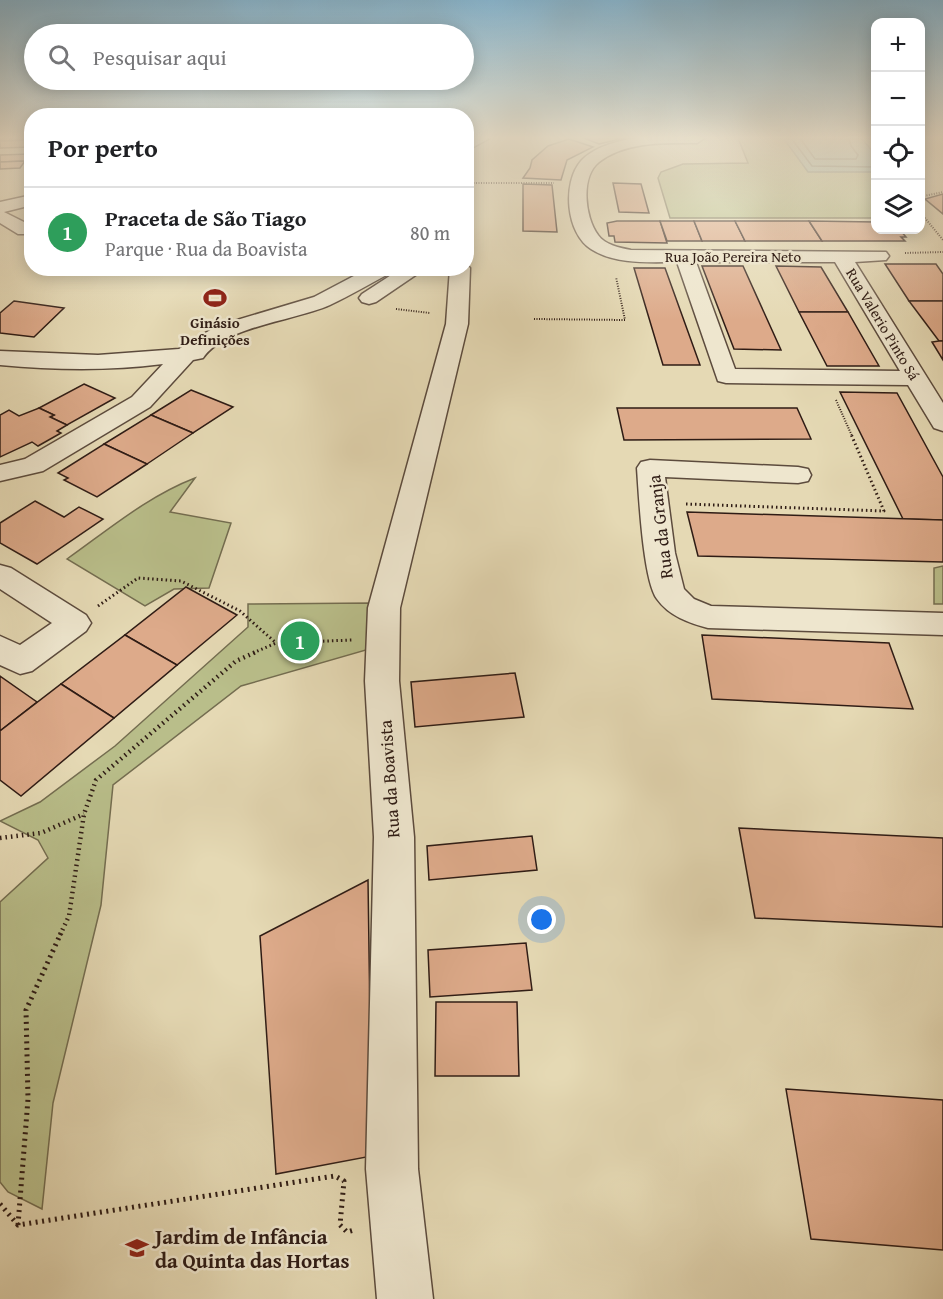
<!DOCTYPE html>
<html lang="pt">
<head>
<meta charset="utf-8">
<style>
  body { margin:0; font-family:"Gentium Book Plus",serif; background:#f6f6f6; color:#202124 }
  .controls { position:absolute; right:18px; top:18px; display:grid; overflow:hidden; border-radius:12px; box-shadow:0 3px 15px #0003 }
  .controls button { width:54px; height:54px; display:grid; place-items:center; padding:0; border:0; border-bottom:2px solid #e0e0e0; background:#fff; color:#202124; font:30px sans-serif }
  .you { position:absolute; left:542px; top:920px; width:21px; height:21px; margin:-15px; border:4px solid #fff; border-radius:50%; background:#1a73e8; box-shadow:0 0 0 9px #1a73e833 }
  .badge { display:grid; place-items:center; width:39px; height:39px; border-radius:50%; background:#8f2418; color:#fff; font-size:20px; font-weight:700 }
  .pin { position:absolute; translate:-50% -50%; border:3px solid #fff; box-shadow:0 2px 6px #0006 }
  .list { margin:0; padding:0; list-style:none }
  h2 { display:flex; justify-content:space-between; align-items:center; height:78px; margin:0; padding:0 24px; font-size:26px }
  h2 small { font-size:20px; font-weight:400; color:#757577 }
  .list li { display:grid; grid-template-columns:39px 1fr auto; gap:18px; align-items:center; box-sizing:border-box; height:90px; padding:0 24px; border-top:2px solid #e0e0e0 }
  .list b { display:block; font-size:22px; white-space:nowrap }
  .list p { margin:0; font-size:20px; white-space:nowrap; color:#757577 }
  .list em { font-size:20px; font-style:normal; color:#757577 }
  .icon { flex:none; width:33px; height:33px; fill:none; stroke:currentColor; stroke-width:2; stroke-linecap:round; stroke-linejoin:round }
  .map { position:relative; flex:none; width:943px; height:1299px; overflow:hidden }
  .search { position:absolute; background:#fff; box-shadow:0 3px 15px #0003; left:24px; top:24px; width:450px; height:66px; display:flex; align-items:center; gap:15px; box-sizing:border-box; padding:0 21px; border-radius:33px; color:#757577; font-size:22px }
  .panel { position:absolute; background:#fff; box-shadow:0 3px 15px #0003; left:24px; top:108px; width:450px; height:168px; border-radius:24px }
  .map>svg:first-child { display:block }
</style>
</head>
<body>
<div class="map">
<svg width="943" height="1299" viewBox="0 0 943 1299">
  <rect width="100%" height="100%" fill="#e5d9b4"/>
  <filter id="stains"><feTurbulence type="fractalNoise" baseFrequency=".00333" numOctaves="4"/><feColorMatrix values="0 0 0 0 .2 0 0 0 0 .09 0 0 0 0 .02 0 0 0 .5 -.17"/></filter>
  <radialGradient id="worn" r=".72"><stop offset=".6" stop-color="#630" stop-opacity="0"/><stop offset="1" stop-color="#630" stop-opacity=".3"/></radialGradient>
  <g fill="#b9be8a" stroke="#746d50" stroke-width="1.5">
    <path d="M738 138H875V198L873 199 875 203V218H670L658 178 661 172 683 164 748 163Z"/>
    <path d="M195 478 170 512 231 523 209 588 174 589 145 606 67 559C108 530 148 496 195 478Z"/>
    <path d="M943 566V604H934V568Z"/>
    <path d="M371 603 366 650 241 686 113 785 101 905 53 1103 42 1209 8 1192 0 1182V902L48 858 38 840 0 821 40 802 115 746 248 627V604Z"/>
  </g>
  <path fill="#96baad" stroke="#6d7b70" stroke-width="1.5" d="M784 139H862L875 154V172H808Z"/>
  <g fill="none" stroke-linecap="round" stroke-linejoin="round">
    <g stroke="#626b61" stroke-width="1.5">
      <path d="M791 138 812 166 876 167"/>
      <path d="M800 138 815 159H856L858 155 851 146 849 138"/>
    </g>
  </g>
  <g fill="#ddaa8a" stroke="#2f1c15" stroke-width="1.5">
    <path d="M32 138V140L0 141 1 138Z"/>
    <path d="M584 138H624L599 144Z"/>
    <path d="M569 139 593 147 567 160 561 180 523 178 530 168 532 160 548 146Z"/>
    <path d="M32 140V147L0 148V141Z"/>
    <path d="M30 154 25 161 0 162V155Z"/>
    <path d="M25 161 20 168 0 169V162Z"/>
    <path d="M613 183 641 184 649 213 619 212Z"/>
    <path d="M523 184 552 185 557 232 523 231Z"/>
    <path d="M943 194V214L925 199Z"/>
    <path d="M617 221H660L667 243 615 242 614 236H609L607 223Z"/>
    <path d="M660 221H694L702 241H667Z"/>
    <path d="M694 221H735L745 241H702Z"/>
    <path d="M735 221H809L822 241H745Z"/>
    <path d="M809 221 876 222V230H900L906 237H901L905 241H822Z"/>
    <path d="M885 264H936L943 274V301H909Z"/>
    <path d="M702 266H743L781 350 734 349Z"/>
    <path d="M776 266 821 267 848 312H799Z"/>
    <path d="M634 268H665L700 365H663Z"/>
    <path d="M14 301 64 308 34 337 0 333V313Z"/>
    <path d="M909 301H943V341H939Z"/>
    <path d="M799 312H848L879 366H827Z"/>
    <path d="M939 341H943V360L932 342Z"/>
    <path d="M84 384 115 398 67 425 50 417 54 415 39 408Z"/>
    <path d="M191 390 233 407 193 433 151 415Z"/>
    <path d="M840 392 897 393 943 477V520L903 519Z"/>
    <path d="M39 408 54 415 50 417 67 425 57 431 61 433 38 446 32 442 0 457V415L9 410 19 416Z"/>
    <path d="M617 408H797L811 439 624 440Z"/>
    <path d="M151 415 193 433 147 464 104 444Z"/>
    <path d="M104 444 147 464 97 497 64 480 68 478 58 473Z"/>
    <path d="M35 501 64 517 79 507 103 519 37 564 0 543V523Z"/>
    <path d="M687 512 943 520V562L698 556Z"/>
    <path d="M186 587 237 615 177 665 125 635Z"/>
    <path d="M125 635 177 665 114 718 61 684Z"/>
    <path d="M702 635 889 643 913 709 712 699Z"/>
    <path d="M515 673 524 717 415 727 411 682Z"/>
    <path d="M0 676 37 702 0 731Z"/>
    <path d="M61 684 114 718 21 796 0 780V731Z"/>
    <path d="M739 828 943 838V927L755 918Z"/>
    <path d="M532 836 537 870 429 880 427 846Z"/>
    <path d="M368 880 372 1156 276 1174 260 936Z"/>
    <path d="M526 943 532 990 430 997 428 950Z"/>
    <path d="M436 1002H517L519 1076H435Z"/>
    <path d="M786 1089 943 1100V1250L811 1239Z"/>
  </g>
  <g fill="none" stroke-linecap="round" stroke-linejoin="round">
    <g stroke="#5c4b3d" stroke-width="3">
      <g id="minor">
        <path d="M471 138H490L466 151V140Z"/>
        <path d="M636 138H705L697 143C665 143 626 141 599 162 580 177 585 218 598 235 605 245 620 248 631 250L886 252 889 256 886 260 855 262 943 403V431L934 428 908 385 726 383 718 381 677 262C649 262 616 265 591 249 566 233 562 183 581 161 594 147 617 141 636 138ZM696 262H835L900 371 735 369Z"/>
        <path d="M32 195V205L4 212 32 226V234H18L0 223V202Z"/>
        <path d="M466 264 470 268 468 324 400 608 399 681 414 837 418 1169 433 1299H377L366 1169 374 837 365 681 368 608 446 324 450 268H466Z"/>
        <path d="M369 268H395L392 272C371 283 351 295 330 305 294 321 225 326 203 358L193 360 150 407 43 471 0 481V465L25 459 132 397 163 364C109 371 55 370 0 365V351L98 355 179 349 217 326 314 297Z"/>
        <path d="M402 268H426L376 302 369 304 362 302 359 298 362 294Z"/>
        <path d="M650 460 798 467 808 469 811 475 808 481 798 483 665 477 675 553 684 589 694 599 711 606 943 613V635L708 628C689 623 669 616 657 599 643 580 639 496 637 468L641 462Z"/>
        <path d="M0 565 11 568 86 615 91 623 86 631 32 671 20 674 0 665V636L20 645 52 623 0 589Z"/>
      </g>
    </g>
    <g stroke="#2f1c15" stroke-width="2" stroke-dasharray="1 1.5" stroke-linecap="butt">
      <path d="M471 183H554"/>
      <path d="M468 187H472"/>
      <path d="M920 190 924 196 920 197"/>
      <path d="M924 196 943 192"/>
      <path d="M920 212 943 240"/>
      <path d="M905 253 943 252"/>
      <path d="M396 309 430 313"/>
      <path d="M534 319 625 320 616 277"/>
      <path d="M836 400 852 436"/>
    </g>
    <g stroke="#2f1c15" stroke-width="3" stroke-dasharray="1.5 3" stroke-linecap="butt">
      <path d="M686 504 884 511 851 434"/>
      <path d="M98 606 138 578 181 581 240 611 276 643"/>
      <path d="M253 653 276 643 352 640"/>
    </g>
    <g stroke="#2f1c15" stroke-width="4.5" stroke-dasharray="1.5 4" stroke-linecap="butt">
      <path d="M0 838 41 833 84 814"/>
      <path d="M60 935 69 916 84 814 96 780 236 661 256 652"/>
    </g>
    <g stroke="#2f1c15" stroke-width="5" stroke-dasharray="2 4.5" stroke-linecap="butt">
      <path d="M0 1204 18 1225 335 1176 344 1181 340 1225 347 1232 354 1230"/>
      <path d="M18 1225 28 1099 26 1010 61 933"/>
    </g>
    <use href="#minor" fill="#eee6ce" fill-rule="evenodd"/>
  </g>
  <linearGradient id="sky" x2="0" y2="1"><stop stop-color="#87b6d0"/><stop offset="0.43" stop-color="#f3eedd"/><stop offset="1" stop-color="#f3eedd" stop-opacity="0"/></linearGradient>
  <rect width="943" height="320" fill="url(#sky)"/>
  <defs>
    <g id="stadium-bare" transform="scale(1.8)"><path d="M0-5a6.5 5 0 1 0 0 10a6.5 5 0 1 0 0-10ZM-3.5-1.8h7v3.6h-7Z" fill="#8f2418" stroke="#eee6ce" stroke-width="2.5" paint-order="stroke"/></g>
    <g id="school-bare" transform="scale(1.8)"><path d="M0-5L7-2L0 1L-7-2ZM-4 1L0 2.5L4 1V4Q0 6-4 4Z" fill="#8f2418" stroke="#eee6ce" stroke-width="2.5" paint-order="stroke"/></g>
  </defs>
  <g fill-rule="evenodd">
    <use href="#stadium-bare" x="215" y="298"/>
    <use href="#school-bare" x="137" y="1248"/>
  </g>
  <g text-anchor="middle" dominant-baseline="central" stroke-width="5" stroke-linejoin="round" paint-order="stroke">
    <g font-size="15" fill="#2f1c15" stroke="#eee6ce">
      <text x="733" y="256">Rua João Pereira Neto</text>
      <text transform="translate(883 324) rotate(59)">Rua Valerio Pinto Sá</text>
    </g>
    <g font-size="15" font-weight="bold" fill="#2f1c15" stroke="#eee6ce">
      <text x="215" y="322">Ginásio<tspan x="215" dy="17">Definições</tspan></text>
    </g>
    <g font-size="18" fill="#2f1c15" stroke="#eee6ce">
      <text transform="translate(660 527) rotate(-97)">Rua da Granja</text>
      <text transform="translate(389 779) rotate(-94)">Rua da Boavista</text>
    </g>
    <g font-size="21" font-weight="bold" fill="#2f1c15" stroke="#eee6ce" text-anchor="start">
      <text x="155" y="1236">Jardim de Infância<tspan x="155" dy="24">da Quinta das Hortas</tspan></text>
    </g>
  </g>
  <rect width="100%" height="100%" filter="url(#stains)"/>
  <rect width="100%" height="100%" fill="url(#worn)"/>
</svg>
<div class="controls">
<button>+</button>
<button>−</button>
<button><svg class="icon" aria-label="locate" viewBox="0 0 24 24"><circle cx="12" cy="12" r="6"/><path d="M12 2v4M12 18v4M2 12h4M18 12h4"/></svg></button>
<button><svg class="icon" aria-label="layers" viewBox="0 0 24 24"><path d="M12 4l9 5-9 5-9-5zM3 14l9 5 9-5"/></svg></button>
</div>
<div class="you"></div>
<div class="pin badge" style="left:300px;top:641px;background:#2e9e5b">1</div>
<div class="search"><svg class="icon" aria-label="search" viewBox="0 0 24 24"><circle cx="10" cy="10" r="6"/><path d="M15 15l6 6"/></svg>Pesquisar aqui</div>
<section class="panel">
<h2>Por perto<small></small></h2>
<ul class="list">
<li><span class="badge" style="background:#2e9e5b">1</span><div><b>Praceta de São Tiago</b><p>Parque · Rua da Boavista</p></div><em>80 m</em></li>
</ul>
</section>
</div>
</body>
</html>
